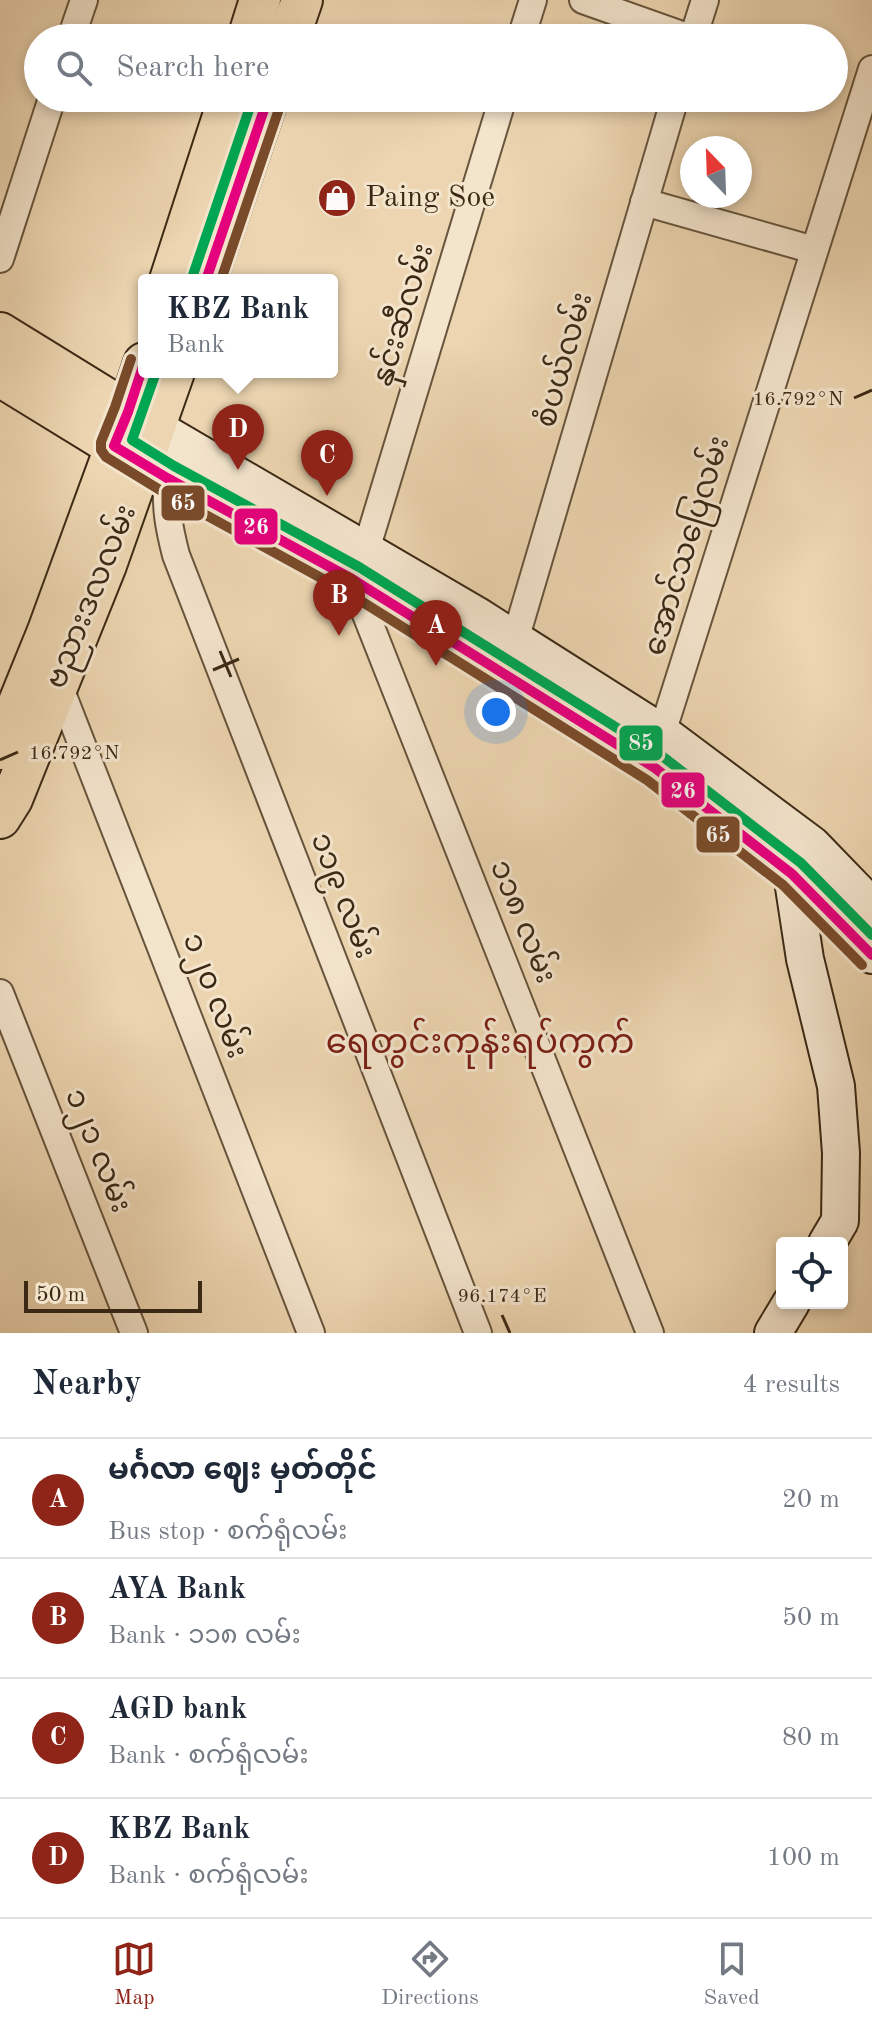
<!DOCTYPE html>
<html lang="en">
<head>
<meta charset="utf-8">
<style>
  body { margin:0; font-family:"Old Standard TT","Noto Sans Myanmar",serif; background:#f6f6f7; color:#1f2937 }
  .controls { position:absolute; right:24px; bottom:24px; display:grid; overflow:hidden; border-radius:8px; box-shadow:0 4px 12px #0003 }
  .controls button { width:72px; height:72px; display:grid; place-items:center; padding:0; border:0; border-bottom:2px solid #e0e1e3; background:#fff; color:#1f2937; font:40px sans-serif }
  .compass { position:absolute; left:680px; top:136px; width:72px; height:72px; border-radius:50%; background:#fff; box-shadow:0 4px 12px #0003; rotate:337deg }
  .scale { position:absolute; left:24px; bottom:20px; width:178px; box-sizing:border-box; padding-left:8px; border:4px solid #3b2915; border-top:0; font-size:22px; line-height:28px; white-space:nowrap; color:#3b2915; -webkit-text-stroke:6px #f3e4cc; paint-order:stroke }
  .you { position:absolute; left:496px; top:712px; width:28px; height:28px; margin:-20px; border:6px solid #fff; border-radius:50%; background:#1a73e8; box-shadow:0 0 0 12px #1a73e833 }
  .badge { display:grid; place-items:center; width:52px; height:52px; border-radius:50%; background:#8f2418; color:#fff; font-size:26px; font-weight:700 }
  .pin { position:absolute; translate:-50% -66px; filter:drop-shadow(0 2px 4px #0008) }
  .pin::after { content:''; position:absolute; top:42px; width:28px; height:24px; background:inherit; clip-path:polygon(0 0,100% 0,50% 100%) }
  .popup { position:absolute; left:138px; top:274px; width:200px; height:104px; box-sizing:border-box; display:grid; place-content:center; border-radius:8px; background:#fff; filter:drop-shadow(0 2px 6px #0005); font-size:26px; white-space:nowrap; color:#747a83 }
  .popup b { font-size:30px; color:#1f2937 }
  .popup::after { content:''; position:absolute; left:50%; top:100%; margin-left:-16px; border:16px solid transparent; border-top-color:#fff }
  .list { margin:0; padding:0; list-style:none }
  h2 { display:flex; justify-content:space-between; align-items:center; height:104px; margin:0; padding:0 32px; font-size:34px }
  h2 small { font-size:26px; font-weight:400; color:#747a83 }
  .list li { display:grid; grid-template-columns:52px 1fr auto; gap:24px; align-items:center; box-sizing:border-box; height:120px; padding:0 32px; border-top:2px solid #e0e1e3 }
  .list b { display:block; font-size:30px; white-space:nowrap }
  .list p { margin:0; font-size:26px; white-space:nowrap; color:#747a83 }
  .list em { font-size:26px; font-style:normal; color:#747a83 }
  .icon { flex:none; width:44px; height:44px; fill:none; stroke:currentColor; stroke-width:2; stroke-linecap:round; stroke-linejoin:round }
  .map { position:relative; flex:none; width:872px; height:1333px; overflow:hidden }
  .search { position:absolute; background:#fff; box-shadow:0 4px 12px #0003; left:24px; right:24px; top:24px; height:88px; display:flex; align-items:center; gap:20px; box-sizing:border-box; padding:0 28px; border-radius:44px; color:#747a83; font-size:30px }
  .sheet { height:584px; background:#fff }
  nav { display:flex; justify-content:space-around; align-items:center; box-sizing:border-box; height:112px; border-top:2px solid #e0e1e3; background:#fff; font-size:22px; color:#747a83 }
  nav a { display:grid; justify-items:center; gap:4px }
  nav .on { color:#8f2418 }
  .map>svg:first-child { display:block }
</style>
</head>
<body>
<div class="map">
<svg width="872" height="1333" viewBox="0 0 872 1333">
  <rect width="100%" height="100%" fill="#ecd5b0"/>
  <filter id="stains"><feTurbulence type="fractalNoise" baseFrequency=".0025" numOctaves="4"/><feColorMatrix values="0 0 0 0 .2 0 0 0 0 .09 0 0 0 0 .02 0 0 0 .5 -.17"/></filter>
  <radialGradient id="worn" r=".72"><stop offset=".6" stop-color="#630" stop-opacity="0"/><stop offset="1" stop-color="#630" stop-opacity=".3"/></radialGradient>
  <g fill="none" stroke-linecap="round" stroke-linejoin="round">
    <g stroke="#67543c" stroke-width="30">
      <g id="street">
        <path d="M583 0 690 38"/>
        <path d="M71 38 84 0"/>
        <path d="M521 38 533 0"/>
        <path d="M693 38 705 0"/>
        <path d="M644 202 814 250"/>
        <path d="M0 259 52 98"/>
        <path d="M167 478C166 509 168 524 176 555L478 1333"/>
        <path d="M366 550 503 98"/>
        <path d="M352 579 650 1333"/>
        <path d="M515 640 675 98"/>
        <path d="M58 683 311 1333"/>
        <path d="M659 748 662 733 872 69"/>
        <path d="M0 993 134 1333"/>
      </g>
    </g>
    <g stroke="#3b2915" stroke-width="40">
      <g id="secondary">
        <path d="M130 413 476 615 662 733 812 845 872 907"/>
        <path d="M119 449 352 579 655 768 792 874 872 955"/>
        <path d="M795 870 792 874 805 959 836 1086 841 1153 840 1221 827 1243"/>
        <path d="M773 1333 791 1303"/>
      </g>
    </g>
    <g stroke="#3b2915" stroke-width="44">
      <g id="primary">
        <path d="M248 38 260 0"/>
        <path d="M289 38 302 0"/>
        <path d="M170 280 229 98"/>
        <path d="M206 280 268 98"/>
        <path d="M0 333 128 412"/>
        <path d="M0 376 114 446"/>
        <path d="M0 749 48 631 128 412 144 363"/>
        <path d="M0 818 12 799 106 565 174 372"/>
      </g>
    </g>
    <use href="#street" stroke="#f3e4cc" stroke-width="26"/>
    <use href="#secondary" stroke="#f3e4cc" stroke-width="36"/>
    <use href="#primary" stroke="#ecd5b0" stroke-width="40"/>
    <g stroke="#f3e4cc" stroke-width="16">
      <g id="bus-1">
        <path d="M206 280 268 98"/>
        <path d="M144 363 128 412 114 446 167 478 352 579 655 768 792 874 872 955"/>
      </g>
    </g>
    <g stroke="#f3e4cc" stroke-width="16">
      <g id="bus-2">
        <path d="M221 280 281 103"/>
        <path d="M131 359 115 407 101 442V450L106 457 160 490 345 591 647 780 783 885 862 965"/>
      </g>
    </g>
    <g stroke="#f3e4cc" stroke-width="16">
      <g id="bus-3">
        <path d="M193 275 253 98"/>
        <path d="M156 372 132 440 174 466 359 567 662 756 801 863 872 935"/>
      </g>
    </g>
    <use href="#bus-1" stroke="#e5007d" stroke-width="10"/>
    <use href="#bus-2" stroke="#7a4b2a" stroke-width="10"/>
    <use href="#bus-3" stroke="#00a651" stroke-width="10"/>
  </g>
  <path fill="none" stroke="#3b2915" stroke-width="3" d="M854 398 872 390M220 651 231 677M213 670 239 659M0 760 18 752M502 1315 510 1333"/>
  <defs>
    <g id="shop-disc" transform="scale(2)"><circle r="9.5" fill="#8f2418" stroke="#f3e4cc"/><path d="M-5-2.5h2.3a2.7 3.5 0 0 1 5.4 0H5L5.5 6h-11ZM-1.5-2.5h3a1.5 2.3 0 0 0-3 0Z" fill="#fff"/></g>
  </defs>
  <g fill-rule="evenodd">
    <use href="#shop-disc" x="337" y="198"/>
  </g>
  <g text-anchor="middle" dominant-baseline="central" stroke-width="6" stroke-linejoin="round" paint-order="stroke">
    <g font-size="30" fill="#3b2915" stroke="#f3e4cc" text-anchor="start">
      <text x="365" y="198">Paing Soe</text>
    </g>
    <g font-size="30" fill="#3b2915" stroke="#f3e4cc">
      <text transform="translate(404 315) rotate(-73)">နှင်းဆီလမ်း</text>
      <text transform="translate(565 360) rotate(-74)">စံပယ်လမ်း</text>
      <text transform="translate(688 546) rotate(-73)">အောင်သပြေလမ်း</text>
      <text transform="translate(92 597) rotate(-68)">ဗညားဒလလမ်း</text>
      <text transform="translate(342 896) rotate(69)">၁၁၉ လမ်း</text>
      <text transform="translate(522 922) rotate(68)">၁၁၈ လမ်း</text>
      <text transform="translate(214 996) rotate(69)">၁၂၀ လမ်း</text>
      <text transform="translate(97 1151) rotate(68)">၁၂၁ လမ်း</text>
    </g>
    <g font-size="34" fill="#7a1f14" stroke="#f3e4cc">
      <text x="480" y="1044">ရေတွင်းကုန်းရပ်ကွက်</text>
    </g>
  </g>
  <g font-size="20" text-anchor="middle" fill="#3b2915" stroke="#f3e4cc" stroke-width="6" stroke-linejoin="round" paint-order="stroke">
    <text x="798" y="405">16.792°N</text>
    <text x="74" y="759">16.792°N</text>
    <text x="502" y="1302">96.174°E</text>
  </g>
  <g stroke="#f3e4cc" stroke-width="3">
    <rect x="160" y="484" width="46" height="38" rx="8" fill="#7a4b2a"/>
    <rect x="233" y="507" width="46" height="39" rx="8" fill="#e5007d"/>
    <rect x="618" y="724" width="46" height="38" rx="8" fill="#00a651"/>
    <rect x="660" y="771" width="46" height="38" rx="8" fill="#e5007d"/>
    <rect x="695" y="815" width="46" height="39" rx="8" fill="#7a4b2a"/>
  </g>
  <g font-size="22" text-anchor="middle" font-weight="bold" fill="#fff">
    <text x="183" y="510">65</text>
    <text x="256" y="534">26</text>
    <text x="641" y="750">85</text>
    <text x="683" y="798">26</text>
    <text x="718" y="842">65</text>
  </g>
  <rect width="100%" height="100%" filter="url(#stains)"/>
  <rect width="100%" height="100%" fill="url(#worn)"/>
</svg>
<div class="controls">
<button><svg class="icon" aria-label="locate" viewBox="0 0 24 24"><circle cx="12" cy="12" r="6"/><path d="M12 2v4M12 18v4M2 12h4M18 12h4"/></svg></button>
</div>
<svg class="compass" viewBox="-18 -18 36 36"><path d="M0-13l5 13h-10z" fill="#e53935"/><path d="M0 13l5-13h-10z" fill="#747a83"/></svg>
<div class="scale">50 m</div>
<div class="you"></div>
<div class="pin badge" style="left:436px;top:666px">A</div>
<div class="pin badge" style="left:339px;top:636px">B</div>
<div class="pin badge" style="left:327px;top:496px">C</div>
<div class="pin badge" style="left:238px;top:470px">D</div>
<div class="popup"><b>KBZ Bank</b>Bank</div>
<div class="search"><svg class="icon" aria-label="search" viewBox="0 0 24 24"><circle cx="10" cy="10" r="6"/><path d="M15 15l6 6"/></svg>Search here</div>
</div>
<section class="sheet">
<h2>Nearby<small>4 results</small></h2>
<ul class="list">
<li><span class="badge">A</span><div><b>မင်္ဂလာ ဈေး မှတ်တိုင်</b><p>Bus stop · စက်ရုံလမ်း</p></div><em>20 m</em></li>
<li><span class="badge">B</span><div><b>AYA Bank</b><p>Bank · ၁၁၈ လမ်း</p></div><em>50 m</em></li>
<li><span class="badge">C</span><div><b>AGD bank</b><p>Bank · စက်ရုံလမ်း</p></div><em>80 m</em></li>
<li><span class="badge">D</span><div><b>KBZ Bank</b><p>Bank · စက်ရုံလမ်း</p></div><em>100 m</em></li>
</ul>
</section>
<nav>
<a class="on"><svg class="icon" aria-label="map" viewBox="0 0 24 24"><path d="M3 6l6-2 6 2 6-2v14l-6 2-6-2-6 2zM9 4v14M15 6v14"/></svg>Map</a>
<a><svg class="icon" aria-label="directions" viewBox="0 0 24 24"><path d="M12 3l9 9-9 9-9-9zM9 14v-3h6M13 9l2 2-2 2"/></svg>Directions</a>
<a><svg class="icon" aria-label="saved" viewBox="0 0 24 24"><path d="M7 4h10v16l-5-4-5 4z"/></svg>Saved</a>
</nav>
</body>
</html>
